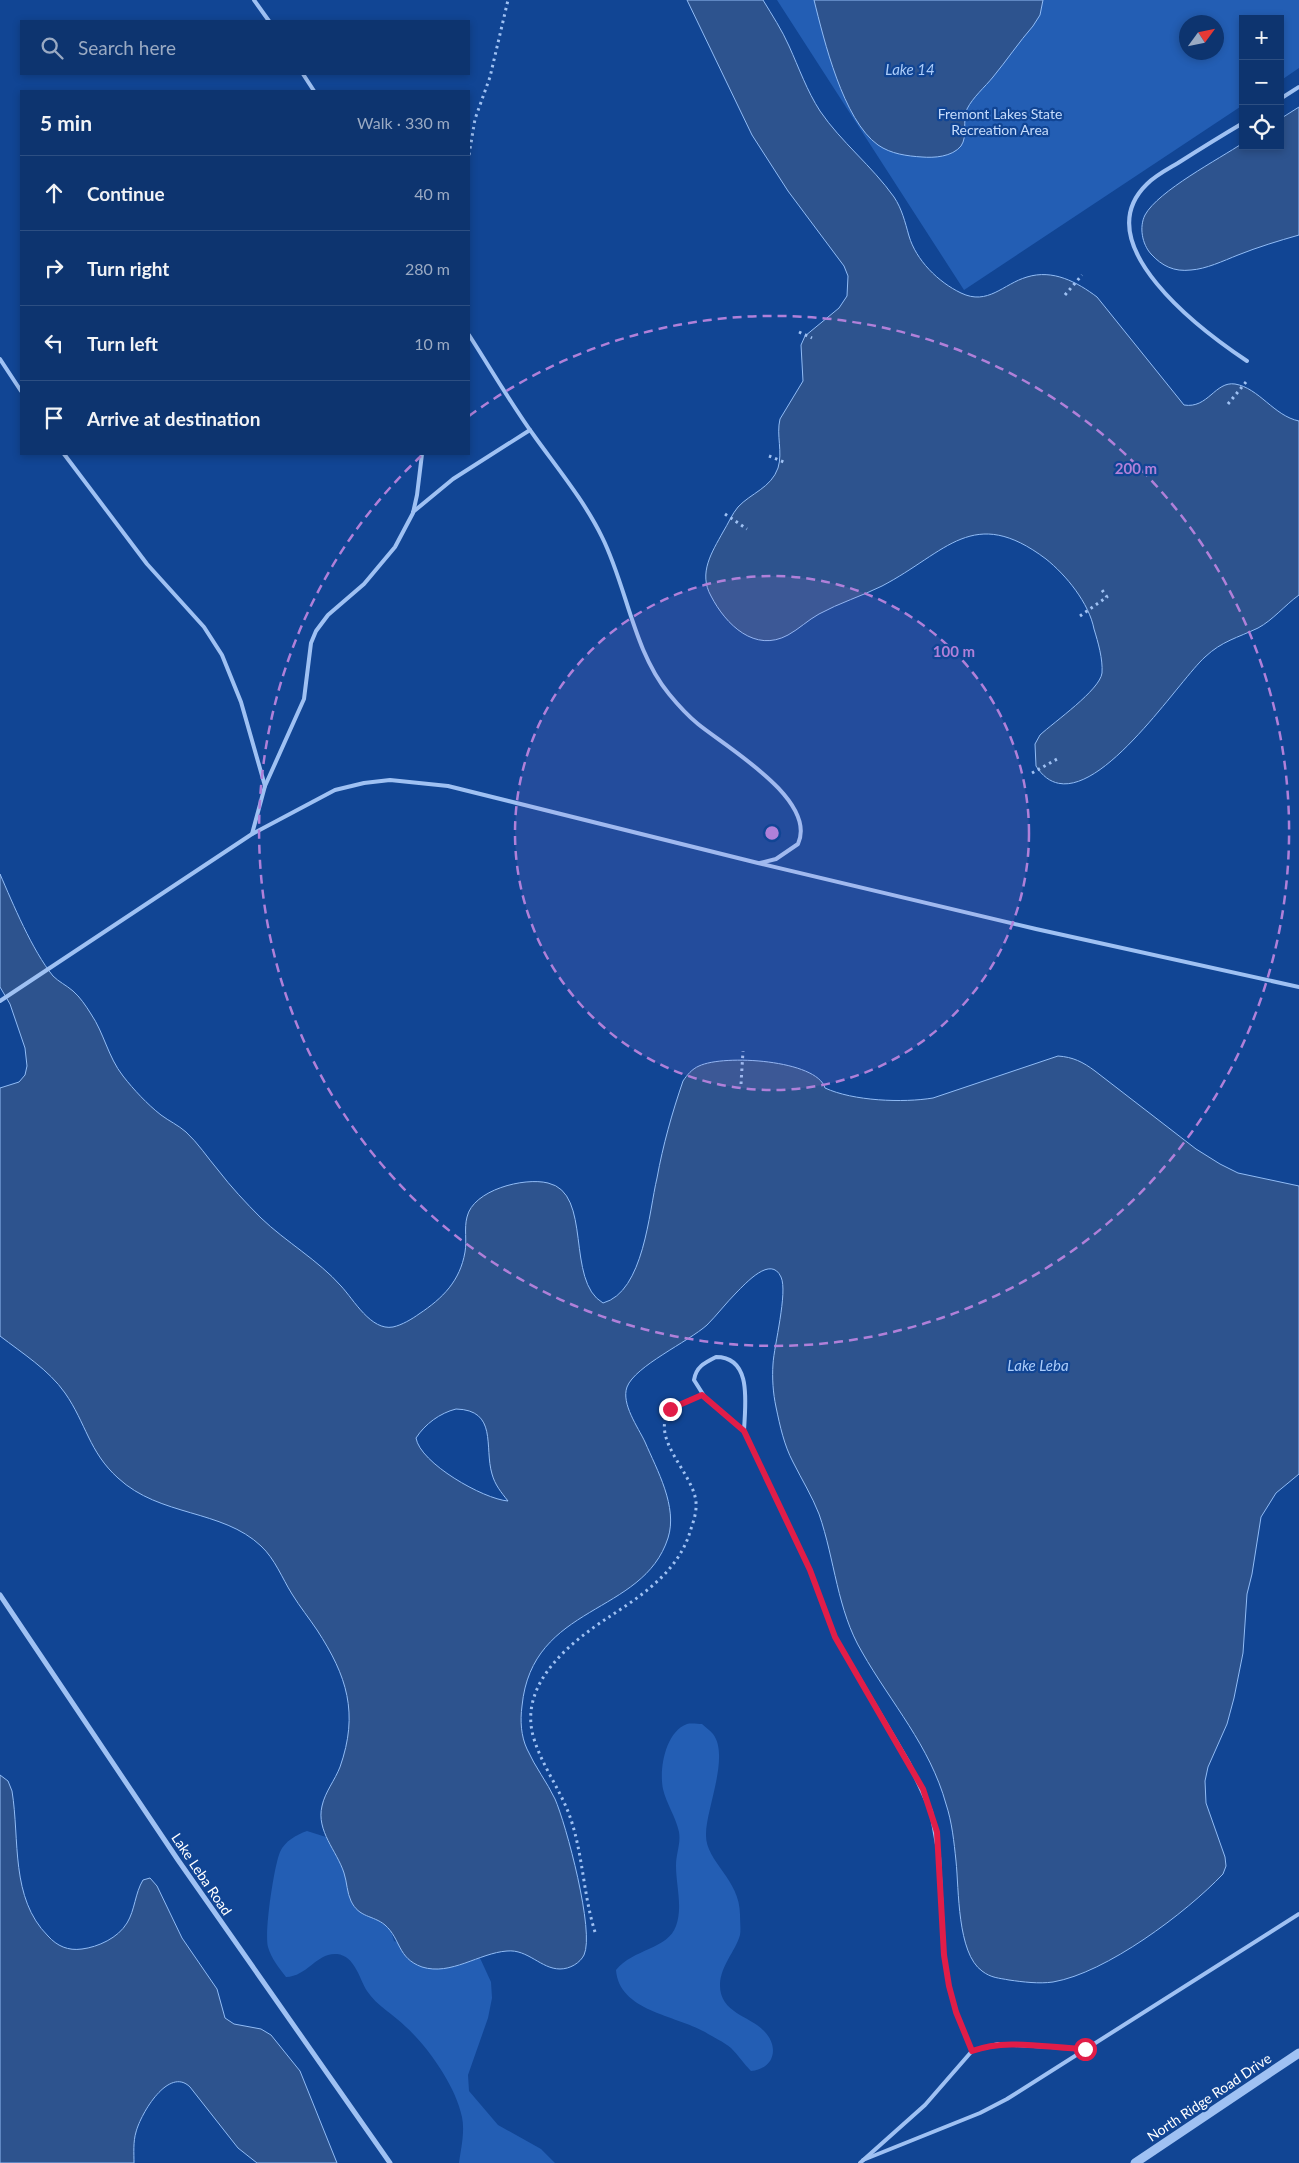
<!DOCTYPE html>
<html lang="en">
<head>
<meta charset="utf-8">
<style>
  body { margin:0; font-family:Lato,sans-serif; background:#1b3f77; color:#f1f3f6 }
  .controls { position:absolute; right:15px; top:15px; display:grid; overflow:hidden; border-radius:0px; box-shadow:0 2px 8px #0003 }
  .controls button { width:45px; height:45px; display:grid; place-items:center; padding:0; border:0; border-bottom:1px solid #2d4f82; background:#0d346f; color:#f1f3f6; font:25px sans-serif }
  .compass { position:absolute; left:1179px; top:15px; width:45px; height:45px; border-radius:50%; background:#0d346f; box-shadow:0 2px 8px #0003; rotate:57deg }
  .stop { position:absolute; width:15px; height:15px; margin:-11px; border:4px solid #e11d48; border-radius:50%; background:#fff }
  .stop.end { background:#e11d48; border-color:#fff; box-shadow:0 1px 5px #0008 }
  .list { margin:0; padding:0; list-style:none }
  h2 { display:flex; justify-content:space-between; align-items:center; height:65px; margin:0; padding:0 20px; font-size:21px }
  h2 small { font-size:16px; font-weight:400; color:#9aaac3 }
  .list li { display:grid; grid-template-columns:32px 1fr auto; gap:15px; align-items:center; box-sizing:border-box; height:75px; padding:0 20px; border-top:1px solid #2d4f82 }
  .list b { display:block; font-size:19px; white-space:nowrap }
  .list em { font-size:16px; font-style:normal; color:#9aaac3 }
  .icon { flex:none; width:28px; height:28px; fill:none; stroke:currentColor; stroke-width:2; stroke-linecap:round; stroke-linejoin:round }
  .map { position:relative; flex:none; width:1299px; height:2163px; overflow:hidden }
  .search { position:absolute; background:#0d346f; box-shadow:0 2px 8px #0003; left:20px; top:20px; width:450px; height:55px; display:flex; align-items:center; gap:12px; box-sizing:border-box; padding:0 18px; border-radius:0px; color:#9aaac3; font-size:19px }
  .panel { position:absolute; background:#0d346f; box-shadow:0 2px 8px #0003; left:20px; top:90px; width:450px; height:365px; border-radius:0px }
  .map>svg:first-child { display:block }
</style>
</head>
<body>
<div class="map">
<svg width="1299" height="2163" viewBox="0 0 1299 2163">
  <rect width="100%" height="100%" fill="#114594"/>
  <g fill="#235eb4" fill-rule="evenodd">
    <path d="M777 0H1299V68L1280 81V19H1243V105L964 290ZM1186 22H1216V52H1186Z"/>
    <path d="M702 1724C705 1727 710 1730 713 1734 730 1756 706 1809 706 1834 705 1862 741 1879 740 1916 740 1922 741 1929 740 1935 735 1952 721 1965 720 1984 719 2013 750 2016 764 2031 780 2047 774 2069 751 2071 744 2064 738 2055 731 2048 724 2042 713 2037 705 2032 675 2015 619 2011 616 1970 633 1949 668 1949 676 1926 683 1907 676 1885 676 1866 676 1853 681 1844 679 1832 676 1817 666 1803 663 1789 659 1770 665 1732 687 1724 691 1723 698 1724 702 1724Z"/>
    <path d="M307 1831 326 1837 343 1869 347 1884 391 1931 394 1941 457 1966 480 1958 491 1982 492 1998 488 2018 468 2075 469 2091 498 2125 541 2149 555 2163H459C461 2149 465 2132 462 2117 456 2087 429 2048 406 2027 393 2014 377 2006 367 1991 359 1978 355 1956 337 1954 317 1952 308 1976 286 1977 279 1968 271 1958 268 1947 264 1933 274 1866 280 1852 285 1841 296 1835 307 1831Z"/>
  </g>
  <g fill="#2d538e" stroke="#91bcf6" fill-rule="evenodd">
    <path d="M687 0H763C772 15 782 30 789 46 799 68 807 91 820 111 841 142 872 166 894 197 902 209 905 222 909 236 916 260 938 282 961 293 988 306 1003 284 1027 277 1053 269 1077 282 1097 297L1184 405C1208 409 1215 381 1235 384 1259 388 1274 416 1299 421V595C1285 605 1273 620 1258 628 1237 638 1222 641 1205 657 1175 684 1080 835 1036 766L1035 744 1040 735C1054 722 1100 690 1102 673 1103 659 1098 642 1094 629 1089 603 1066 575 1046 559 973 504 947 552 882 586 862 596 839 603 819 614 808 620 799 629 788 635 755 653 726 625 711 596 698 573 712 552 723 532 728 524 732 514 738 507 751 493 771 488 778 468 783 452 776 435 780 419L803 381 801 345 805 336 839 308 847 296 848 276 844 266 788 191 752 135Z"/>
    <path d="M814 0H1043L1040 15 1033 26C1019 42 1007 60 993 77 985 87 973 97 967 109 962 121 968 136 961 146 952 157 934 158 922 157 907 156 891 154 878 145 843 120 824 40 814 0Z"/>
    <path d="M1299 107V235C1278 241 1258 247 1238 255 1223 261 1206 269 1191 270 1174 272 1162 266 1151 254 1142 244 1139 227 1145 215 1158 191 1219 159 1243 143V146H1280V119Z"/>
    <path d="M0 874C13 904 32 950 53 976 59 982 66 985 73 991 80 997 86 1006 91 1014 104 1033 108 1057 123 1076 134 1090 147 1104 161 1115 169 1121 178 1125 186 1132 198 1143 207 1157 218 1170 231 1187 246 1203 261 1218 286 1242 318 1260 341 1286 354 1300 371 1331 393 1327 402 1325 412 1319 419 1314 443 1298 460 1281 465 1252 467 1241 464 1228 467 1217 473 1190 524 1177 548 1183 593 1193 565 1281 603 1303 644 1292 649 1211 657 1178 663 1145 672 1113 683 1081 687 1075 692 1069 699 1066 724 1054 817 1060 825 1088 853 1101 903 1103 933 1098L1058 1056C1073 1057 1083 1062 1095 1071L1196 1149 1220 1164 1238 1173 1299 1186V1474L1276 1493 1261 1517 1252 1574 1247 1594 1243 1653 1234 1698 1227 1724 1208 1767 1205 1781 1206 1803 1225 1857 1226 1866 1223 1874C1186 1913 1106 1973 1053 1982 1039 1984 1023 1982 1009 1980 999 1978 991 1978 982 1971 957 1953 959 1889 956 1861 954 1842 952 1822 946 1804 930 1746 891 1703 862 1652 837 1610 835 1560 819 1514 812 1496 802 1480 793 1462 784 1445 780 1426 776 1407 773 1393 772 1378 773 1364 774 1346 788 1292 781 1277 771 1255 746 1283 736 1293 726 1303 717 1315 707 1325 688 1342 635 1366 627 1387 621 1404 638 1427 645 1442 657 1470 678 1507 668 1538 643 1616 532 1603 522 1706 520 1721 521 1736 527 1749 535 1767 547 1782 555 1799 566 1824 595 1932 584 1955 580 1963 570 1969 560 1969 541 1969 528 1949 507 1951 479 1953 451 1976 422 1967 397 1958 401 1939 385 1925 373 1915 359 1918 351 1901 347 1893 347 1882 344 1873 337 1851 316 1831 322 1806 325 1792 335 1780 340 1767 359 1713 347 1676 317 1630 309 1618 300 1607 292 1594 282 1578 275 1559 261 1546 222 1509 160 1517 118 1478 89 1452 86 1423 65 1393 49 1370 22 1353 0 1336V1088L19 1082 25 1075 27 1066 25 1048 10 1004 0 987ZM456 1409C498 1410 484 1447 492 1474 495 1485 501 1492 508 1501 483 1499 420 1463 416 1438 425 1424 440 1413 456 1409Z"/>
    <path d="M0 1775 8 1781 12 1791C20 1840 10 1898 48 1936 57 1946 68 1951 82 1949 98 1947 118 1938 127 1923 135 1910 135 1893 143 1880L150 1878 157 1886 182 1938 217 1989 225 2018 234 2024 261 2029 271 2035 300 2071 337 2163H257L238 2148 190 2087C169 2066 141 2113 136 2132 133 2142 134 2153 134 2163H0Z"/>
  </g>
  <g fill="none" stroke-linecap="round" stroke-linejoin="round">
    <g stroke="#9fc1f3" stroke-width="3" stroke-dasharray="2.5 4" stroke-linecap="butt">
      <path d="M469 155 475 119 490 77 508 0"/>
      <path d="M1065 295 1082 275"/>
      <path d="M799 332 812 338"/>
      <path d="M1228 404 1246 382"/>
      <path d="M769 456 786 463"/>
      <path d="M725 514 747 529"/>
      <path d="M1080 616 1107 597 1102 590"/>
      <path d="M1032 773 1059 758"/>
      <path d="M741 1084 743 1051"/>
      <path d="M595 1932C583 1894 583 1852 569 1814 559 1788 542 1765 534 1739 517 1685 569 1643 609 1617 641 1596 676 1573 689 1535 692 1525 697 1514 696 1502 693 1472 649 1439 670 1409L695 1397"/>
    </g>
    <g stroke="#9fc1f3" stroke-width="4">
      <path d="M254 0 269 21"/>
      <path d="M303 74 314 91"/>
      <path d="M1280 99 1299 87"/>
      <path d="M1243 123C1221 136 1200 149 1178 163 1168 169 1156 175 1147 184 1085 244 1202 331 1247 361"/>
      <path d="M469 335C491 369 511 404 535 437 558 469 585 502 602 537 627 587 633 650 669 694 678 705 687 715 698 724 726 747 818 800 798 844L776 859 760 863"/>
      <path d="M0 359 21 391"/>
      <path d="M64 454 147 564 204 627 222 655 241 702 265 786 252 834"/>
      <path d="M413 512 453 479 530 430"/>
      <path d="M265 786 304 699 311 643 316 631 328 615 364 584 395 547 413 513 417 495 422 454"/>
      <path d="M0 1001 252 834 335 790 364 783 390 780 448 786 758 863 1036 929 1299 987"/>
      <path d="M716 1357C753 1357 745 1405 744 1431L706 1399 694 1380C696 1367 704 1363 716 1357Z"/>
      <path d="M744 1431 810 1570 835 1637 909 1763 931 1811 939 1856 944 1955 949 1986 956 2012 972 2051"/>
      <path d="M863 2160 980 2113 1007 2099 1299 1914"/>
      <path d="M860 2163 925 2105 972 2051 998 2044 1085 2049"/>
    </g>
    <path stroke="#9fc1f3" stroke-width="5" d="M0 1595 178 1860 390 2163"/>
    <path stroke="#9fc1f3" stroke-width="9" d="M1135 2163 1299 2053"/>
  </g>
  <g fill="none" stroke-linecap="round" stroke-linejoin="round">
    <path stroke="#e11d48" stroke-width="6" d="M670 1409 702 1395 744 1431 810 1570 835 1637 923 1789 937 1832 944 1955 949 1986 956 2012 972 2051C1007 2038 1048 2048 1085 2049"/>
  </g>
  <circle cx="772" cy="833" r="257" fill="#b080d9" fill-opacity=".12"/>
  <g fill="none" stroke="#b080d9" stroke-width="2.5" stroke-dasharray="9 6">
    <circle cx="772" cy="833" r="257"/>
    <path d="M469 416A515 515 0 1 1 421 456"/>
  </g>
  <g text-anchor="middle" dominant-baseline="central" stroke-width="4.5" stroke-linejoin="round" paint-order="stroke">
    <g font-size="14" fill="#c7ddfd" stroke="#114594">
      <text x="1000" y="113">Fremont Lakes State<tspan x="1000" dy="16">Recreation Area</tspan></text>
    </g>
    <g font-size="14" fill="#fff" stroke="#114594">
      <text transform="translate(202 1874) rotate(56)">Lake Leba Road</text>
      <text transform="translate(1209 2097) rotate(-34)">North Ridge Road Drive</text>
    </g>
    <g font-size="15" font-style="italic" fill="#abccfa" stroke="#114594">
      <text x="910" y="69">Lake 14</text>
      <text x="1038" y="1365">Lake Leba</text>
    </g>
  </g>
  <circle cx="772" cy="833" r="8" fill="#b080d9" stroke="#114594" stroke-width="2.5"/>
  <g font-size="15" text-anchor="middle" font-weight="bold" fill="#b080d9" stroke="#114594" stroke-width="4.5" stroke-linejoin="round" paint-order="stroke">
    <text x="1136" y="474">200 m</text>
    <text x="954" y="657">100 m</text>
  </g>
</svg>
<div class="controls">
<button>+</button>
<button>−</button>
<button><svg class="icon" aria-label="locate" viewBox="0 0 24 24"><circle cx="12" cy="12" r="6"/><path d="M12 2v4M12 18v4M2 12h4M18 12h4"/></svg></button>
</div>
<svg class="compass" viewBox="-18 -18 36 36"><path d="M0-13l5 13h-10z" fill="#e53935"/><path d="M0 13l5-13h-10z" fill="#9aaac3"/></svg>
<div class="stop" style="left:1085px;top:2049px"></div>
<div class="stop end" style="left:670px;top:1409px"></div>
<div class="search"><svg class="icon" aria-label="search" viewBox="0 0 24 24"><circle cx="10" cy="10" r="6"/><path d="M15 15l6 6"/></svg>Search here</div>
<section class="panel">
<h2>5 min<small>Walk · 330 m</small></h2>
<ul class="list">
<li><svg class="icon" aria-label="ahead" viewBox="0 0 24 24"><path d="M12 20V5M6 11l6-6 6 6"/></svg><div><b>Continue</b></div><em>40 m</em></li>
<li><svg class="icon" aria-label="right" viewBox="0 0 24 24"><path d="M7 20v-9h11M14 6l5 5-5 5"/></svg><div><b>Turn right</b></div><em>280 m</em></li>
<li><svg class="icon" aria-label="left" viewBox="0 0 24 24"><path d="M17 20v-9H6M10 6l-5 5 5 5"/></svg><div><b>Turn left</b></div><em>10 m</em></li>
<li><svg class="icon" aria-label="arrive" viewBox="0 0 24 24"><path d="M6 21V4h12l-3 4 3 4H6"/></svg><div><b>Arrive at destination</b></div></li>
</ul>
</section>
</div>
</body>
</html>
